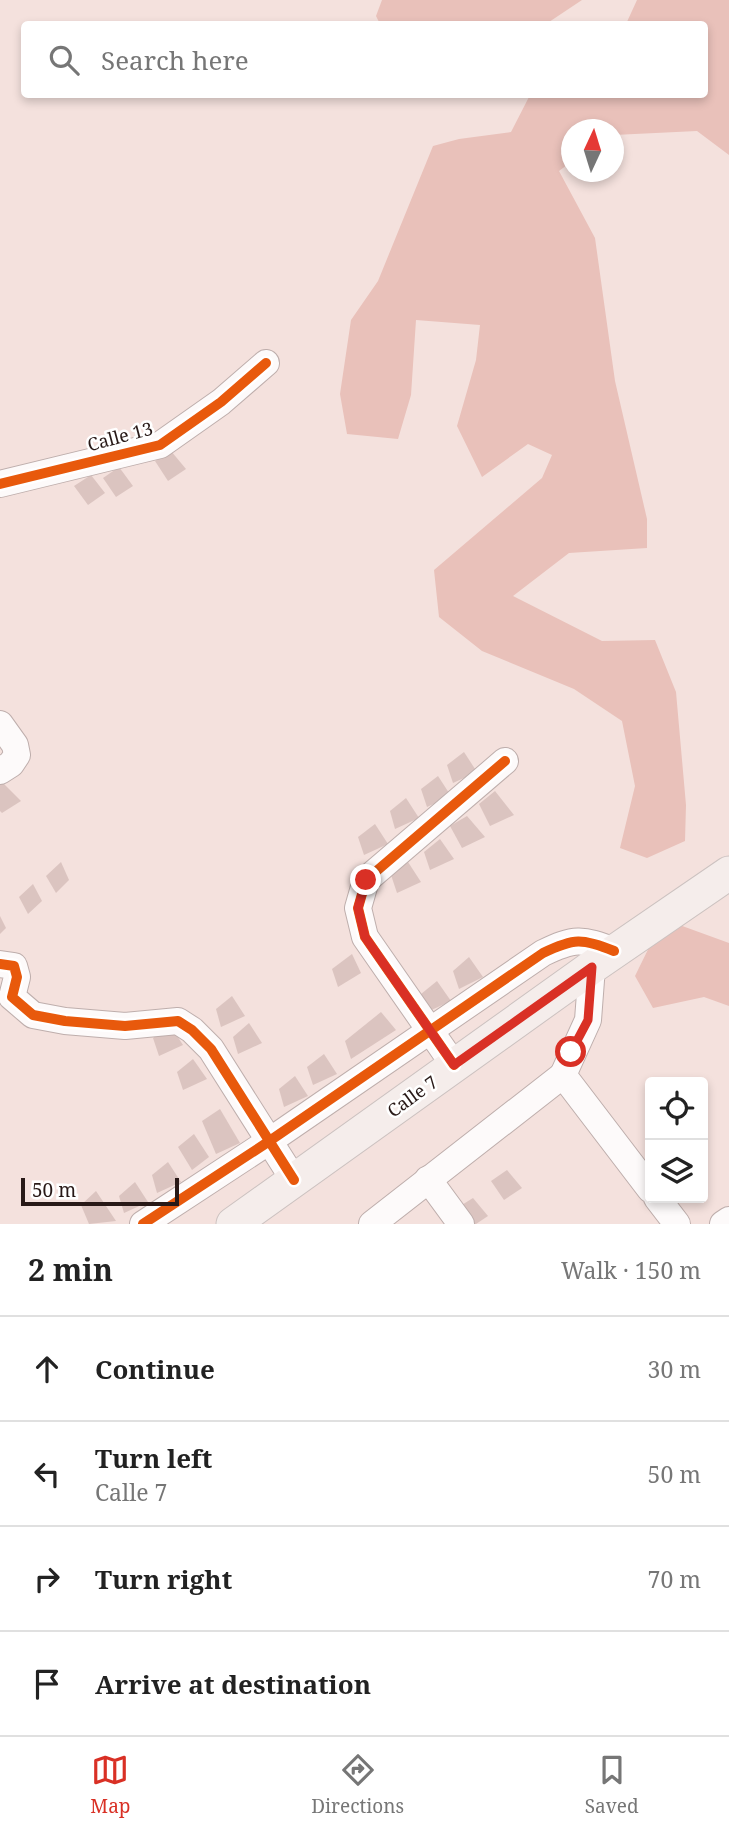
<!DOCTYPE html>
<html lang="en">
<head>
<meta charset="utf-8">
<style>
  body { margin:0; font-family:"Noto Serif",serif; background:#f2f2f2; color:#222 }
  .controls { position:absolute; right:21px; bottom:21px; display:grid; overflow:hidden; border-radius:7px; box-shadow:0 4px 10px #0003 }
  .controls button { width:63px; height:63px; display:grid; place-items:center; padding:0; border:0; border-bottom:2px solid #e0e0e0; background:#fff; color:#222; font:35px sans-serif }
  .compass { position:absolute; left:561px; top:119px; width:63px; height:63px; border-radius:50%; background:#fff; box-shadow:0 4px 10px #0003; rotate:4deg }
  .scale { position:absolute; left:21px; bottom:18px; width:158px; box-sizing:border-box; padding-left:7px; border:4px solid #281917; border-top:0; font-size:19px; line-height:24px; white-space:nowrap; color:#281917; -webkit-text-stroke:5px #fff; paint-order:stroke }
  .stop { position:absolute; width:21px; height:21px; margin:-16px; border:5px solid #d93025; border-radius:50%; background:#fff }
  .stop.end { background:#d93025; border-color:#fff; box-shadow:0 2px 7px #0008 }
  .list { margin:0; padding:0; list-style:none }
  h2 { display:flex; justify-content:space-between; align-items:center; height:91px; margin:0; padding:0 28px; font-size:30px }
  h2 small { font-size:23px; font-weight:400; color:#767676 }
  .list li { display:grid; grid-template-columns:46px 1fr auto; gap:21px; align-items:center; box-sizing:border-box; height:105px; padding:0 28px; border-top:2px solid #e0e0e0 }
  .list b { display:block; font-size:26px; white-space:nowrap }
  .list p { margin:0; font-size:23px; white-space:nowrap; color:#767676 }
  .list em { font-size:23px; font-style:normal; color:#767676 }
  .icon { flex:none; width:38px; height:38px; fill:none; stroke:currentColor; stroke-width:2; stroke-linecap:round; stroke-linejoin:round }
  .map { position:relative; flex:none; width:729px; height:1224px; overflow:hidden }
  .search { position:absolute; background:#fff; box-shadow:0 4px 10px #0003; left:21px; right:21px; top:21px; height:77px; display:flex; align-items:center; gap:18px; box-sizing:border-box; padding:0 24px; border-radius:7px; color:#767676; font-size:26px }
  .sheet { height:511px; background:#fff }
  nav { display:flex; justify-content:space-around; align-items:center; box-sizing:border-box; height:98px; border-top:2px solid #e0e0e0; background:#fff; font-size:19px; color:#767676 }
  nav a { display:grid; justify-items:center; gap:4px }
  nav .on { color:#d93025 }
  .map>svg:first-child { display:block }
</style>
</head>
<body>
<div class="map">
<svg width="729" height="1224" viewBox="0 0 729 1224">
  <rect width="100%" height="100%" fill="#f4e1dd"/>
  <g fill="#e9c1ba">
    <path d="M382 0H582L546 24H380L376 16Z"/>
    <path d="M637 0H729V155L697 131 614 135V130H572L571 162 559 171 595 238 615 381 647 519V548L569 553 513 596 602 641 655 640 676 692 686 805 685 841 647 858 620 848 635 786 622 721 574 689 482 651 439 617 434 570 542 478 552 455 528 444 482 477 457 426 476 360 480 325 416 320 411 395 398 439 347 434 340 394 351 320 378 281 433 146 459 139 511 132 530 95 704 94V24H626Z"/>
    <path d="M663 919 729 943V1006L704 997 653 1008 635 976Z"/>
  </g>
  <g fill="#dbc4c0">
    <path d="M171 451 186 469 168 481 155 461Z"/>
    <path d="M119 467 133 486 116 497 103 478Z"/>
    <path d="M91 475 105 493 88 505 74 486Z"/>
    <path d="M464 752 477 772 453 783 447 765Z"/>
    <path d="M438 776 451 796 427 807 421 789Z"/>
    <path d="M0 780 21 801 2 813 0 811Z"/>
    <path d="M495 791 514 815 490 826 479 804Z"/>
    <path d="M406 798 419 818 395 829 390 811Z"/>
    <path d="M467 816 485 837 462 848 450 826Z"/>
    <path d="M375 824 388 844 364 855 358 837Z"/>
    <path d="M440 839 454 859 430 870 424 852Z"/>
    <path d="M61 862 69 880 56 893 46 876Z"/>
    <path d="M408 862 421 882 397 893 391 875Z"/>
    <path d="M33 884 42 901 28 914 19 897Z"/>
    <path d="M0 916 6 928 0 934Z"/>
    <path d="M352 954 361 973 338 987 332 969Z"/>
    <path d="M469 957 483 977 459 989 453 971Z"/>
    <path d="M437 981 451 1001 427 1012 421 994Z"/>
    <path d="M232 996 245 1016 221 1027 216 1009Z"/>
    <path d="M381 1012 396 1030 351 1059 345 1041Z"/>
    <path d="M249 1023 262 1043 238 1054 233 1037Z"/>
    <path d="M170 1025 183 1045 159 1056 153 1038Z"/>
    <path d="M324 1054 337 1074 313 1085 307 1067Z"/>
    <path d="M193 1059 207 1079 183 1090 177 1072Z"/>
    <path d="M295 1076 308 1096 284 1107 279 1089Z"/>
    <path d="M220 1109 240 1143 216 1154 202 1121Z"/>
    <path d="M194 1134 209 1157 192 1170 178 1147Z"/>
    <path d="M168 1162 181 1182 157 1193 152 1175Z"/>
    <path d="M507 1170 522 1188 504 1200 491 1181Z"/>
    <path d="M135 1182 148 1202 124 1213 119 1196Z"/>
    <path d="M96 1191 116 1221 89 1224 81 1205Z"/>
    <path d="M473 1198 488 1216 476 1224H468L457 1208Z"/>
  </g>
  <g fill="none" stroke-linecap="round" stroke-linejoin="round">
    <g stroke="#beaeac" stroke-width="28">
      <g id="minor">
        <path d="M0 484 160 445 221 402 266 363"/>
        <path d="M0 724 15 745 17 755 11 764 0 771"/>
        <path d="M0 964 14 966 17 977 12 997 33 1015 65 1021 125 1026 178 1021 192 1030 211 1049 294 1180"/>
        <path d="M592 967 588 1020 563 1075 650 1189"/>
        <path d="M454 1065 365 937 358 908 366 880 505 761"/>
        <path d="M428 1179 461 1224"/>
        <path d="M657 1198 677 1224"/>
        <path d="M143 1224 268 1142 543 953C574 938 582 938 614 951"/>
        <path d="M372 1224 563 1075"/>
        <path d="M723 1224 729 1220"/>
      </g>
    </g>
    <g stroke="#ccc2c0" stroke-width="35">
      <path id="major" d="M233 1224 592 967 729 873"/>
    </g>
    <use href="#minor" stroke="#fdfafa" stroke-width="26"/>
    <use href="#major" stroke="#f5edeb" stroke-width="33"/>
    <g stroke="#fff" stroke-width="15">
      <g id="cycleway">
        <path d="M0 484 160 445 221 402 266 363"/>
        <path d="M0 964 14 966 17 977 12 997 33 1015 65 1021 125 1026 178 1021 192 1030 211 1049 294 1180"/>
        <path d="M454 1065 365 937 358 908 366 880 505 761"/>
        <path d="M143 1224 268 1142 543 953C574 938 582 938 614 951"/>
      </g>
    </g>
    <use href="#cycleway" stroke="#e8590c" stroke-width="10"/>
  </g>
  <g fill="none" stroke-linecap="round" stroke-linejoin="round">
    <path stroke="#d93025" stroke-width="9" d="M366 880 358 908 365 937 454 1065 592 967 588 1020 571 1052"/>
  </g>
  <g text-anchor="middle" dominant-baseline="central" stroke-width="5" stroke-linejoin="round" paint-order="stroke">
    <g font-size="18" fill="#281917" stroke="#fff">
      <text transform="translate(120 436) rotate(-15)">Calle 13</text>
      <text transform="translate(412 1096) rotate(-36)">Calle 7</text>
    </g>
  </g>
</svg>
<div class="controls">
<button><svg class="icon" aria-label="locate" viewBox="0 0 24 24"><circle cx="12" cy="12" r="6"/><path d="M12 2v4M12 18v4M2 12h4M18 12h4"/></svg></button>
<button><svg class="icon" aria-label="layers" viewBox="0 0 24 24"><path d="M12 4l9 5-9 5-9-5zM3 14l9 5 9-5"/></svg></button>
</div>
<svg class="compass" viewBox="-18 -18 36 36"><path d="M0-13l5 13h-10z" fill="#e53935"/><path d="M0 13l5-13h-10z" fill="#767676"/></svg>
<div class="scale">50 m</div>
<div class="stop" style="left:571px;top:1052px"></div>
<div class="stop end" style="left:366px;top:880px"></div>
<div class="search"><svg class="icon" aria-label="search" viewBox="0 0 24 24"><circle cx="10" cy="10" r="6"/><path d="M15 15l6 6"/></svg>Search here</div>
</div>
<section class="sheet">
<h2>2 min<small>Walk · 150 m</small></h2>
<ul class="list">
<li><svg class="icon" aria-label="ahead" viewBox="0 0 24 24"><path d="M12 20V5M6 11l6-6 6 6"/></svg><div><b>Continue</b></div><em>30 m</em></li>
<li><svg class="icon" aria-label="left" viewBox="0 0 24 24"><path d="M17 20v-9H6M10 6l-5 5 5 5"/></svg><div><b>Turn left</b><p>Calle 7</p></div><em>50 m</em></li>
<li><svg class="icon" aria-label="right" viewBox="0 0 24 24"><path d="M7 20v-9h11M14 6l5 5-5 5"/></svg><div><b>Turn right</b></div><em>70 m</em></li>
<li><svg class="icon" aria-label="arrive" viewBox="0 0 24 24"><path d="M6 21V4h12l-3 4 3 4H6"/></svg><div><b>Arrive at destination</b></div></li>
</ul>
</section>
<nav>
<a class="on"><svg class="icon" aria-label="map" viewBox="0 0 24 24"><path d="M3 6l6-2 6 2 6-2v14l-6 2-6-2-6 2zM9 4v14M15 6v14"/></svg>Map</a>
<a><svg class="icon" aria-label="directions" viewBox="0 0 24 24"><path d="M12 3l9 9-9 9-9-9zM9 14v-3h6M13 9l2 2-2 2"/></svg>Directions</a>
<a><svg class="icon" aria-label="saved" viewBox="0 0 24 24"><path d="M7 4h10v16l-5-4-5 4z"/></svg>Saved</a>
</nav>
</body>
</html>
